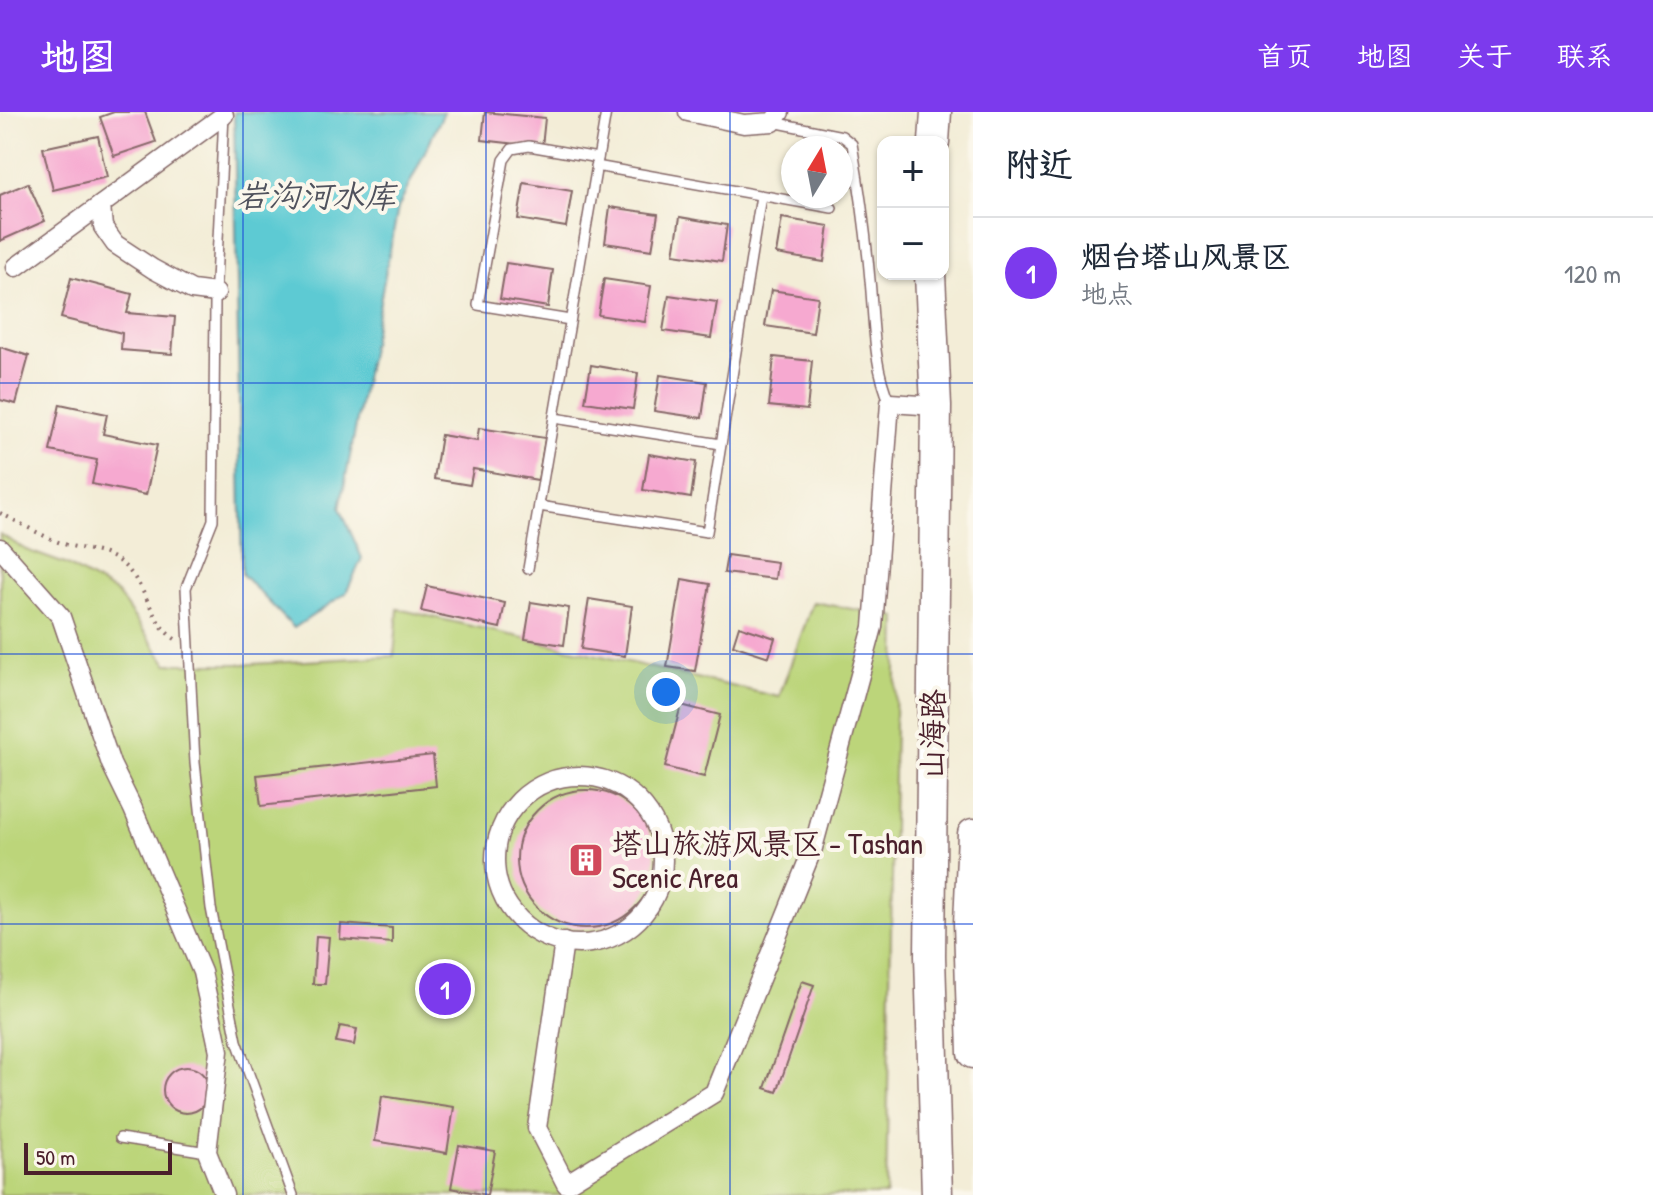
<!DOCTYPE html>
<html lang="zh">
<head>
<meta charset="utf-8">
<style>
  body { margin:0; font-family:"Patrick Hand","LXGW WenKai TC",sans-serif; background:#f6f6f7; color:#1f2937 }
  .controls { position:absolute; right:24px; top:24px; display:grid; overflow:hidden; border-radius:16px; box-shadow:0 2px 6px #0004 }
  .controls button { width:72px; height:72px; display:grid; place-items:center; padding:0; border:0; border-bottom:2px solid #e0e1e3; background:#fff; color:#1f2937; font:40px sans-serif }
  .compass { position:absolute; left:781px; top:24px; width:72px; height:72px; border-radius:50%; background:#fff; box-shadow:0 2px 6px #0004; rotate:10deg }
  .scale { position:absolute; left:24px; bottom:20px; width:148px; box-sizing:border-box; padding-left:8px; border:4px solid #4a1f2b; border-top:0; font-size:22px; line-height:28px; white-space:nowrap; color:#4a1f2b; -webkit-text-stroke:6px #fbf7ec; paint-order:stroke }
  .you { position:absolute; left:666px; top:580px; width:28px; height:28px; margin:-20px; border:6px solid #fff; border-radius:50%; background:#1a73e8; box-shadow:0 0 0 12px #1a73e833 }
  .badge { display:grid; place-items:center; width:52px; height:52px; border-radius:50%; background:#7c3aed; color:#fff; font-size:26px; font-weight:700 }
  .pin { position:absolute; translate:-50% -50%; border:4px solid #fff; box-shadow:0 2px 8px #0006 }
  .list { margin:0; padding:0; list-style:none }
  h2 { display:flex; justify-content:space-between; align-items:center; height:104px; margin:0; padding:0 32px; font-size:34px }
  h2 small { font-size:26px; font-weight:400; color:#747a83 }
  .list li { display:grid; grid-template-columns:52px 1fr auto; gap:24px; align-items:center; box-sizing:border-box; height:112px; padding:0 32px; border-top:2px solid #e0e1e3 }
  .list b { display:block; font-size:30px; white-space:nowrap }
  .list p { margin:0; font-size:26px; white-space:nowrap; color:#747a83 }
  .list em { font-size:26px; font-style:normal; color:#747a83 }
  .map { position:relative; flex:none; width:973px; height:1083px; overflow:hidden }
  header { display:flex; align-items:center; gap:48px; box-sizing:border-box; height:112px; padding:0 40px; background:#7c3aed; color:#fff }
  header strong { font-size:38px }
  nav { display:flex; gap:44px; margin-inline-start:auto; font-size:28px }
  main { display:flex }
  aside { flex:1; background:#fff }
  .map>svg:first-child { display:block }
</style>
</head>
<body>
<header>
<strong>地图</strong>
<nav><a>首页</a><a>地图</a><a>关于</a><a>联系</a></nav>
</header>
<main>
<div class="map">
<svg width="973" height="1083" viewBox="0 0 973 1083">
  <rect width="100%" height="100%" fill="#fbf7ec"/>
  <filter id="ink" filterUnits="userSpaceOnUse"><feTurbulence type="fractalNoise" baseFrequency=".0125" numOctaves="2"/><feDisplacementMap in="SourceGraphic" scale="16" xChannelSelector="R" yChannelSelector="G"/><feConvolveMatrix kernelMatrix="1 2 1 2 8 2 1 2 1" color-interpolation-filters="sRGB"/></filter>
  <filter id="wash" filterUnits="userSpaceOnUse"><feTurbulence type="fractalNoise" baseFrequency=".006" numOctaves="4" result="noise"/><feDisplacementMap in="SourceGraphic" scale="32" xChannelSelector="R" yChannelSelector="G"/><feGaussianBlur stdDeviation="1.8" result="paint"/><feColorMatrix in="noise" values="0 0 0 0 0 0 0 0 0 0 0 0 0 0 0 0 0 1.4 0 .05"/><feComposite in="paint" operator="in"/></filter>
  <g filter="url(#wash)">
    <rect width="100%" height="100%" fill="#f3edd7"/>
    <path fill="#bcd57a" stroke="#837a52" stroke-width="2" d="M0 422 26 438 65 452 117 481 167 552H252L394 544 398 497 779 585 813 490 897 505 886 1083H0Z"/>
    <path fill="#5dcad3" stroke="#54747f" stroke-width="2" d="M234 0H444L398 96 340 396 362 446 346 481 294 516 242 462Z"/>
    <g id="blocks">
      <g fill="#f6a9d0">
        <path d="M114 0H145L156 30 114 44 100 5Z"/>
        <path d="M485 0 545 6 542 35 482 28Z"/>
        <path d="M98 24 107 65 53 78 43 36Z"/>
        <path d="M28 71 45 109 0 129V83Z"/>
        <path d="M524 71 572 79 566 115 518 107Z"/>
        <path d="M610 95 658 102 652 138 605 131Z"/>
        <path d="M680 105 727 113 722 149 674 142Z"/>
        <path d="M782 106 829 114 824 150 776 142Z"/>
        <path d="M506 151 553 158 548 195 500 187Z"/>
        <path d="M71 166 132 182 127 201 175 205 172 242 121 238 122 221 61 206Z"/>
        <path d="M604 167 651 174 645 210 598 203Z"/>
        <path d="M771 178 818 185 813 221 765 214Z"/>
        <path d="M669 183 717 190 711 226 663 219Z"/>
        <path d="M0 235 29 244 16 292 0 288Z"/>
        <path d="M774 245 812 249 807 298 769 294Z"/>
        <path d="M591 253 638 261 633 297 585 290Z"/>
        <path d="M660 263 707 270 702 306 654 299Z"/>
        <path d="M60 292 107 302 103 322 157 333 146 383 92 372 97 348 50 339Z"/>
        <path d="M479 316 545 326 538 368 473 357 470 373 434 367 441 323 477 329Z"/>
        <path d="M649 342 696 350 691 386 643 378Z"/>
        <path d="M727 443 777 450 775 467 724 461Z"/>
        <path d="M682 467 710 472 695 559 667 555Z"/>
        <path d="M427 474 505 491 500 516 421 499Z"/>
        <path d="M589 487 632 494 625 544 581 537Z"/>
        <path d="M531 490 569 496 564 533 525 527Z"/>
        <path d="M739 514 775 526 769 545 733 533Z"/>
        <path d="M681 593 720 603 704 665 665 655Z"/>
        <path d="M433 643 436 674 261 694 257 663Z"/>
        <circle cx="586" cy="747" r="69"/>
        <path d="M341 812 392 816V831L340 827Z"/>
        <path d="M316 824 329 825 325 872H313Z"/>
        <path d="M802 869 814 873 777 980 765 976Z"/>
        <path d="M340 914 357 917 354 933 336 930Z"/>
        <circle cx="186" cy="978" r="23"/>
        <path d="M382 984 454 995 447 1041 375 1029Z"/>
        <path d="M459 1033 495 1039 487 1083 451 1076Z"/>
      </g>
    </g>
  </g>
  <g filter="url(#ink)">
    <use href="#blocks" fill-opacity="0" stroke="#856767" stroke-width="2"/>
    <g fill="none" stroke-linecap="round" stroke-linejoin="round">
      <g stroke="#856767" stroke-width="12">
        <g id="service">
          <path d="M224 3 215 190 213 408 186 476 195 651 211 796 237 929 293 1083"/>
          <path d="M773 10 842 24 852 32C860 77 866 122 870 168 874 208 873 254 890 291"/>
          <path d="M596 54 832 96"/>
          <path d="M570 208 478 193 504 48 512 37 529 34 598 46"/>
          <path d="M554 306 721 332"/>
          <path d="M539 394 707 420 761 84"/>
          <path d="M528 457 606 0"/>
          <path d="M120 1026 207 1040"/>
        </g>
      </g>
      <g stroke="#856767" stroke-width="21">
        <g id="minor">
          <path d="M688 0 744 12 773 10 780 0"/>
          <path d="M101 93 103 115 115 132 153 157 192 178 216 181"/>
          <path d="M16 155 224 3"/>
          <path d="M0 436 61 505 111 652 133 697 202 860 219 939 207 1040 224 1083"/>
          <circle cx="579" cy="748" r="84"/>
          <path d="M564 830 537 1016 566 1072 714 981 813 736 873 515 890 291 936 294"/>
        </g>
      </g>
      <g stroke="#856767" stroke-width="33">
        <g id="primary">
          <path d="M934 30 936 0"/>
          <path d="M930 162 936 294 930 844 937 1083"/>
          <path d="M973 722 969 811 973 941"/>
        </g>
      </g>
      <path stroke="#856767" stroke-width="4" stroke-dasharray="2 6" stroke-linecap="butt" d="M0 401C20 411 40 423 61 431 80 438 102 437 120 450 149 473 150 514 177 528"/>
      <use href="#service" stroke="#fff" stroke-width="9"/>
      <use href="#minor" stroke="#fff" stroke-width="18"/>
      <use href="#primary" stroke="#fff" stroke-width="30"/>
    </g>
  </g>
  <path fill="none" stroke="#1d4ed8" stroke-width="2" stroke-opacity="0.55" d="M243 0V1083M486 0V1083M730 0V1083M0 271H973M0 542H973M0 812H973"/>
  <defs>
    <g id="building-square" transform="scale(1.8)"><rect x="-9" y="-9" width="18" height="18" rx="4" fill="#d1495b" stroke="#fbf7ec"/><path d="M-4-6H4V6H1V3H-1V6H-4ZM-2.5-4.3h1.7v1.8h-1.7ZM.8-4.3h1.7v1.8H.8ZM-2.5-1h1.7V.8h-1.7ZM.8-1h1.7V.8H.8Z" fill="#fff"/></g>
  </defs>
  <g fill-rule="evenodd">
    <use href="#building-square" x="586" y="748"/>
  </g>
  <g text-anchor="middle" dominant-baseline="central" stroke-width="8" stroke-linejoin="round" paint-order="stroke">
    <g font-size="30" fill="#4a1f2b" stroke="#fbf7ec">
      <text transform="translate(932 622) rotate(-89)">山海路</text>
    </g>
    <g font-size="30" fill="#4a1f2b" stroke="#fbf7ec" text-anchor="start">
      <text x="612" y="731">塔山旅游风景区 - Tashan<tspan x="612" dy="34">Scenic Area</tspan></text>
    </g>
    <g font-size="32" font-style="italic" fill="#50525d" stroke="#fbf7ec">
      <text x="316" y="83">岩沟河水库</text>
    </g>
  </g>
</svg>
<div class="controls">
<button>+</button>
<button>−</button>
</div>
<svg class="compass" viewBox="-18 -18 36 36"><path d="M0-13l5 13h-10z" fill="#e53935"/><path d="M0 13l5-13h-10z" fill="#747a83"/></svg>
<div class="scale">50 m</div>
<div class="you"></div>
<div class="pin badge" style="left:445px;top:877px">1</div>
</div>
<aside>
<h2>附近<small></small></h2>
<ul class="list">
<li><span class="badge">1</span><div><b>烟台塔山风景区</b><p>地点</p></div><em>120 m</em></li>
</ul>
</aside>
</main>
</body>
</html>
